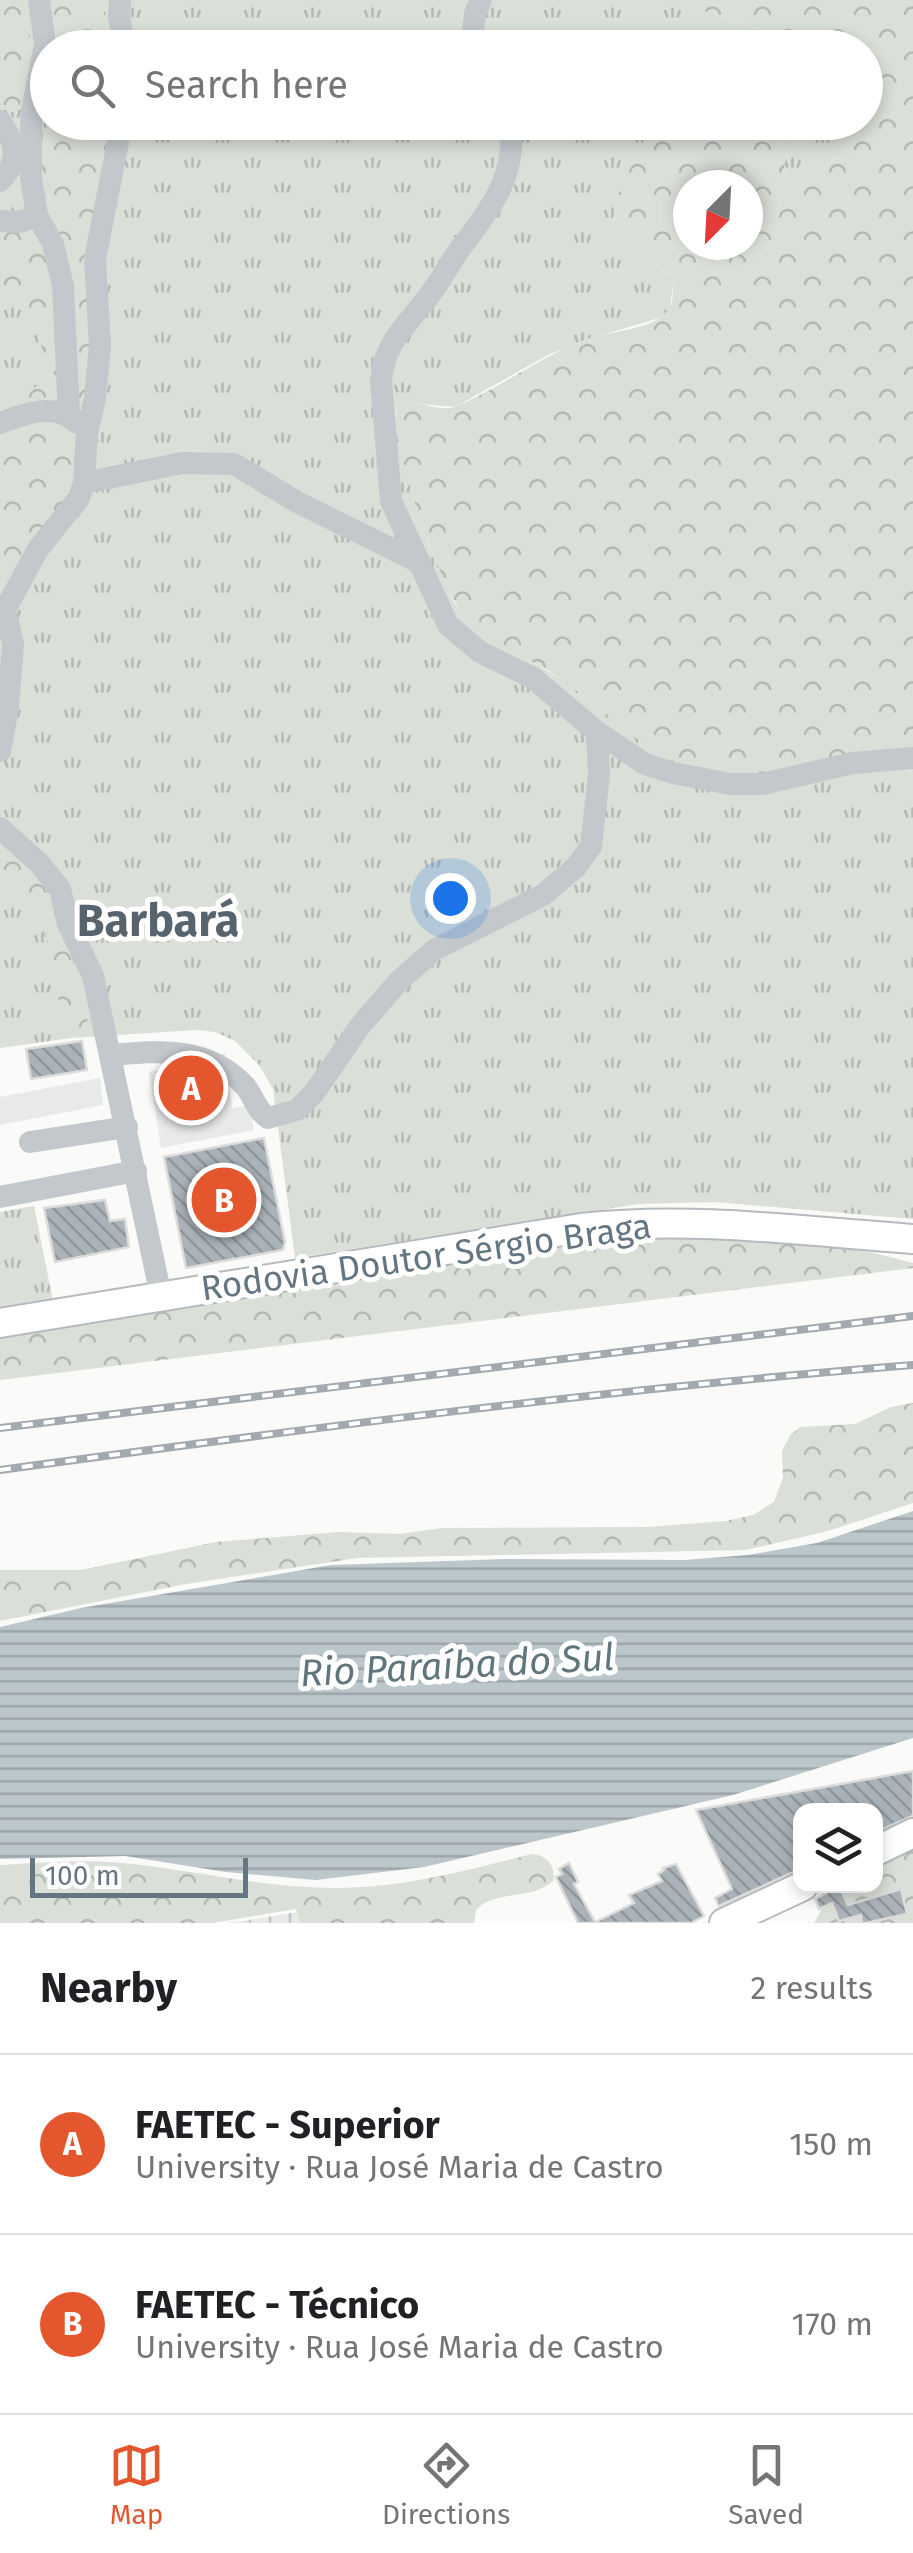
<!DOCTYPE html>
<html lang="en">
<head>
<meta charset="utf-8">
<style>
  body { margin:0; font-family:"Fira Sans",sans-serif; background:#f2f2f2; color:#202124 }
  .controls { position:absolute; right:30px; bottom:30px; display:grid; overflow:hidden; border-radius:20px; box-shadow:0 5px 15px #0003 }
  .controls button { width:90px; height:90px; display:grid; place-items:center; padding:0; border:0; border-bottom:2px solid #e0e0e0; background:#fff; color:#202124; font:50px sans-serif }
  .compass { position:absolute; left:673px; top:170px; width:90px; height:90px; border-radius:50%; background:#fff; box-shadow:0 5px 15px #0003; rotate:204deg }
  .scale { position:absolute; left:30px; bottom:25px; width:218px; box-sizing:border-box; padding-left:10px; border:5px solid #657683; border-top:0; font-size:28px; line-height:35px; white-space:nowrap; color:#657683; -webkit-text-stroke:8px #fff; paint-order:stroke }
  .you { position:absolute; left:450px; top:898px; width:35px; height:35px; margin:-25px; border:8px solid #fff; border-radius:50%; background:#1a73e8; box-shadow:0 0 0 15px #1a73e833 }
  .badge { display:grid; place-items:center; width:65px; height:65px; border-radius:50%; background:#e4572e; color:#fff; font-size:32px; font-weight:700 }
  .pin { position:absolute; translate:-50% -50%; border:5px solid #fff; box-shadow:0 2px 10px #0006 }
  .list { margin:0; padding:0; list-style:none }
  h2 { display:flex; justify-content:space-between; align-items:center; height:130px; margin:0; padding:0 40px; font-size:42px }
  h2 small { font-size:32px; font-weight:400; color:#757577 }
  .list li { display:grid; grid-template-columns:65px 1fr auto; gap:30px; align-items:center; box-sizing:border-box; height:180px; padding:0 40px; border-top:2px solid #e0e0e0 }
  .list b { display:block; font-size:38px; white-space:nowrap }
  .list p { margin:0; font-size:32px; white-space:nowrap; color:#757577 }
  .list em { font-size:32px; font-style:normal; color:#757577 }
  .icon { flex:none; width:55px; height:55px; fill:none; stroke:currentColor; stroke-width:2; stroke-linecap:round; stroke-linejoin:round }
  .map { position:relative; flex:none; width:913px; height:1923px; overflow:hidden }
  .search { position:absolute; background:#fff; box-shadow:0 5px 15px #0003; left:30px; right:30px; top:30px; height:110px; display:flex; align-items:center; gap:25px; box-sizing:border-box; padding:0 35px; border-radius:55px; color:#757577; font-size:38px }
  .sheet { height:490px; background:#fff }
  nav { display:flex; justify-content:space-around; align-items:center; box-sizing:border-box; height:140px; border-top:2px solid #e0e0e0; background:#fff; font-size:28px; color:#757577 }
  nav a { display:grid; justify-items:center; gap:5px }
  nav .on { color:#e4572e }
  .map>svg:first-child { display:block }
</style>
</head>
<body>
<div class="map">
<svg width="913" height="1923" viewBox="0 0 913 1923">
  <defs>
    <pattern id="industrial-grid" width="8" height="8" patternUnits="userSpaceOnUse" patternTransform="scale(2.5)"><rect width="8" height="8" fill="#e8e9e9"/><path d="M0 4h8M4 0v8" fill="none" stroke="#c0c1c2"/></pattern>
    <pattern id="grass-tufts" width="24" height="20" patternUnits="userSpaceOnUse" patternTransform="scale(2.5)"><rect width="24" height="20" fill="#dadfd7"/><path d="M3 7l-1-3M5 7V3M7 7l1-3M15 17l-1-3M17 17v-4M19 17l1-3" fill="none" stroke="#b4b9b4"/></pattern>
    <pattern id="forest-crowns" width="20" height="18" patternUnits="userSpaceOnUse" patternTransform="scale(2.5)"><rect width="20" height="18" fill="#dadfd7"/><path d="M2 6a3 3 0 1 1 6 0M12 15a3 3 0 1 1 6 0" fill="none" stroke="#b4b9b4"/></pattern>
    <pattern id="water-rules" width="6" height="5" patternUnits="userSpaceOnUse" patternTransform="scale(2.5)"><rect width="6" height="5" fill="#bbc7cb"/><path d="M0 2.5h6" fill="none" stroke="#9ca6aa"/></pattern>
    <pattern id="building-back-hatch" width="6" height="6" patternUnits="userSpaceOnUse" patternTransform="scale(2.5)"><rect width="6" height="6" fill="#aab3b9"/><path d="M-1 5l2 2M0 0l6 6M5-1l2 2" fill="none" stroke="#8e969c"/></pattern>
  </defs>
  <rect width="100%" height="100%" fill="#fafaf8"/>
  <g fill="#e8e9e9">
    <path d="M225 1053 232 1108 250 1105 254 1130 161 1148 149 1072Z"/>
    <path d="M100 1078 103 1105 0 1125V1097Z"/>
  </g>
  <path fill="url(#industrial-grid)" d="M297 1912 300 1923H229Z"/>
  <g fill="url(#grass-tufts)">
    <path d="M0 0H742L746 8 674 1 755 28 792 47 48 48V122L658 123C643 136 616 198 614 220L673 283 670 308 663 317 588 339 548 355 455 407 409 403 395 412 427 540 455 604 470 623 485 635 565 681 642 742 913 750V1219L714 1202 639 1204 295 1258 273 1089 259 1065 235 1041 215 1032 196 1030 71 1038 0 1048Z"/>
    <path d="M785 123H862C859 147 812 182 788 178L784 173 788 135Z"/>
    <path d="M34 1206 53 1301 0 1311V1212Z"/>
  </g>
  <g fill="url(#forest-crowns)" fill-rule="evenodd">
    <path d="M0 0H30V70L17 114 0 107Z"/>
    <path d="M53 0H102L114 47H56Z"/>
    <path d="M670 0 744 7 742 0H913V750C845 760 771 782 702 770 648 760 607 710 563 680 534 659 491 647 467 620 440 589 390 445 397 406 415 396 437 414 457 406 502 387 541 356 587 339 610 331 641 331 661 317 673 309 674 296 672 283 660 264 642 256 626 241 595 213 637 164 647 133L656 124 785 123 788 135 784 173 788 178C812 182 859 147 862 123L866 122V48L793 47 755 28ZM688 185H748V245H688Z"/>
    <path d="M47 91 48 122 115 123 89 246 85 281 93 357 82 414 78 406 39 177Z"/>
    <path d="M0 226 32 227C64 268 59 355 62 406L14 409 44 378C48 363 43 353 39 338 32 311 28 302 0 293Z"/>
    <path d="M58 420C78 440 79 468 70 495L0 608V436L33 423Z"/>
    <path d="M0 843 41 880 51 901 71 948 77 987 88 1016 85 1037 60 1015 53 954 44 933 0 874Z"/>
    <path d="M644 1238C735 1238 825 1237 913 1263V1268L0 1380V1339L65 1324 494 1255Z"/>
    <path d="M913 1403V1503L828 1531 746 1550 357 1558 186 1584 0 1621V1570H81L216 1542 338 1532 400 1534 442 1528 648 1527 726 1521 753 1515 774 1502 783 1478 782 1451 791 1434 801 1427 855 1424 891 1407Z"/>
    <path d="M913 1848V1923H814L827 1900 842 1886H876V1869Z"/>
    <path d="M532 1854C547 1855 556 1866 553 1881 532 1901 495 1889 476 1910L474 1923H300L296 1909 212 1923H0V1865C40 1863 82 1859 123 1863 195 1870 263 1888 336 1888 403 1888 468 1870 532 1854Z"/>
  </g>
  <path fill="url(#water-rules)" d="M913 1511V1738L733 1795 424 1867 316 1880 226 1872 125 1856 0 1859V1627L81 1608 331 1565 505 1559 685 1560 748 1555 817 1543Z"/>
  <g fill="url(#building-back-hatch)" stroke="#dcdcda" stroke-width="2.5">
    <path d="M82 1041 87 1070 31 1079 26 1049Z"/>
    <path d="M264 1138 285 1242 283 1250 186 1268 164 1157Z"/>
    <path d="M105 1200 110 1221 125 1219 129 1247 55 1262 44 1208Z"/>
    <path d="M913 1771V1816L876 1832V1810H800V1869L719 1906 715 1898 732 1889 696 1810Z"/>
    <path d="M569 1863 578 1882 574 1884 595 1922 634 1903 629 1895 662 1881 658 1874 664 1870 663 1868 676 1864 704 1916 691 1923H578L556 1877 562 1874 559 1869Z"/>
    <path d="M839 1886 848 1905 901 1889 907 1914 866 1923H862L861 1915 839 1921 832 1903 819 1909 815 1899Z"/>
  </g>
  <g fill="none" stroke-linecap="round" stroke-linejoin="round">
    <g stroke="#b5babe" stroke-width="32">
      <g id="major">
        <path d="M0 1323 581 1228C693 1216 801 1231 913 1239"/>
        <path d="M876 1851 913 1833"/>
        <path d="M724 1923 803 1886"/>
      </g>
    </g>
    <g stroke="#c3c8cc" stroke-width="22">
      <path d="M39 0 45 44 31 116V178L37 215 53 244 63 286 69 415"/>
      <path d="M120 0 119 17 125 48"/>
      <path d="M471 48 475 14 481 0"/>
      <path d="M0 121C17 144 20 161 0 181"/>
      <path d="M511 122C516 179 491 207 460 249 448 266 438 285 425 301 403 329 384 345 381 381L391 501 448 625 480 652 533 678 597 732 645 764 673 773 730 784H762L853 763 913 758"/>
      <path d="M0 221 20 222 37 215"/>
      <path d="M0 423C26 413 55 402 77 423"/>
      <path d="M84 483 182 463 234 464 297 502 420 563"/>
      <path d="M0 751 8 708 13 644 5 610 38 549 79 498 84 483 87 433 95 398 100 346 95 259 122 122"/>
      <path d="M0 828 39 863 60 889 68 924 93 976 161 1296"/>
      <path d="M110 1055C159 1051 207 1045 245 1086 254 1097 256 1110 268 1118L297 1110 314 1093 360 1026 399 981 434 950 543 895 576 867 591 846 599 774 597 732"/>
      <path d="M30 1142 127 1127"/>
      <path d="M0 1197 136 1171"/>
    </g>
    <use href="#major" stroke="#fff" stroke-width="28"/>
    <g stroke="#a2aab0" stroke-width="8">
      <g id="rail">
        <path d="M0 1428 913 1316"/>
        <path d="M0 1470C304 1429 607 1389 913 1365"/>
      </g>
    </g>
    <use href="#rail" stroke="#fff" stroke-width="4" stroke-dasharray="11" stroke-linecap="butt"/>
  </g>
  <g text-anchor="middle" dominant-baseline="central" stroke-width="10" stroke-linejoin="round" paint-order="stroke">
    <g font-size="35" fill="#657683" stroke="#fff">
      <text transform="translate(426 1257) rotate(-8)">Rodovia Doutor Sérgio Braga</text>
    </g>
    <g font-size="38" font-style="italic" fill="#60757c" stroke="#fff">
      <text transform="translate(457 1665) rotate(-3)">Rio Paraíba do Sul</text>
    </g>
    <g font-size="45" font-weight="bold" fill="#57646e" stroke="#fff">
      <text x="158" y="921">Barbará</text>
    </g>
  </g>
</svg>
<div class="controls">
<button><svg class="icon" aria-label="layers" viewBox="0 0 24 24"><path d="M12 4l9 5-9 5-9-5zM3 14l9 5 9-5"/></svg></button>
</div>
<svg class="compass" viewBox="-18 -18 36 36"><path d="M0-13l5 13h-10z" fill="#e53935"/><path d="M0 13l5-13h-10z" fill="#757577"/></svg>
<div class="scale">100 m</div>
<div class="you"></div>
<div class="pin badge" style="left:191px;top:1088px">A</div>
<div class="pin badge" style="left:224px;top:1200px">B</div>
<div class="search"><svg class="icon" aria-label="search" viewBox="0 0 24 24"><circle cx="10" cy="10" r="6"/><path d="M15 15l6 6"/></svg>Search here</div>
</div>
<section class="sheet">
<h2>Nearby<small>2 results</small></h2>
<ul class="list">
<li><span class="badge">A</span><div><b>FAETEC - Superior</b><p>University · Rua José Maria de Castro</p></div><em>150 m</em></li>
<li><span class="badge">B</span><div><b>FAETEC - Técnico</b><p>University · Rua José Maria de Castro</p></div><em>170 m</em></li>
</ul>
</section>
<nav>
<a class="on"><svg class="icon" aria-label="map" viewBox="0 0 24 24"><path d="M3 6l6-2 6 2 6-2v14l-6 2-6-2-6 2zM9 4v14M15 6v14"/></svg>Map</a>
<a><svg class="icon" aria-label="directions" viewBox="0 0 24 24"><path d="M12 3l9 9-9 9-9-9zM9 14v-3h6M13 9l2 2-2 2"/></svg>Directions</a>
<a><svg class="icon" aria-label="saved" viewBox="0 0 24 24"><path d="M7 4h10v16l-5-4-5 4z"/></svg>Saved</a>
</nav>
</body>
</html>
